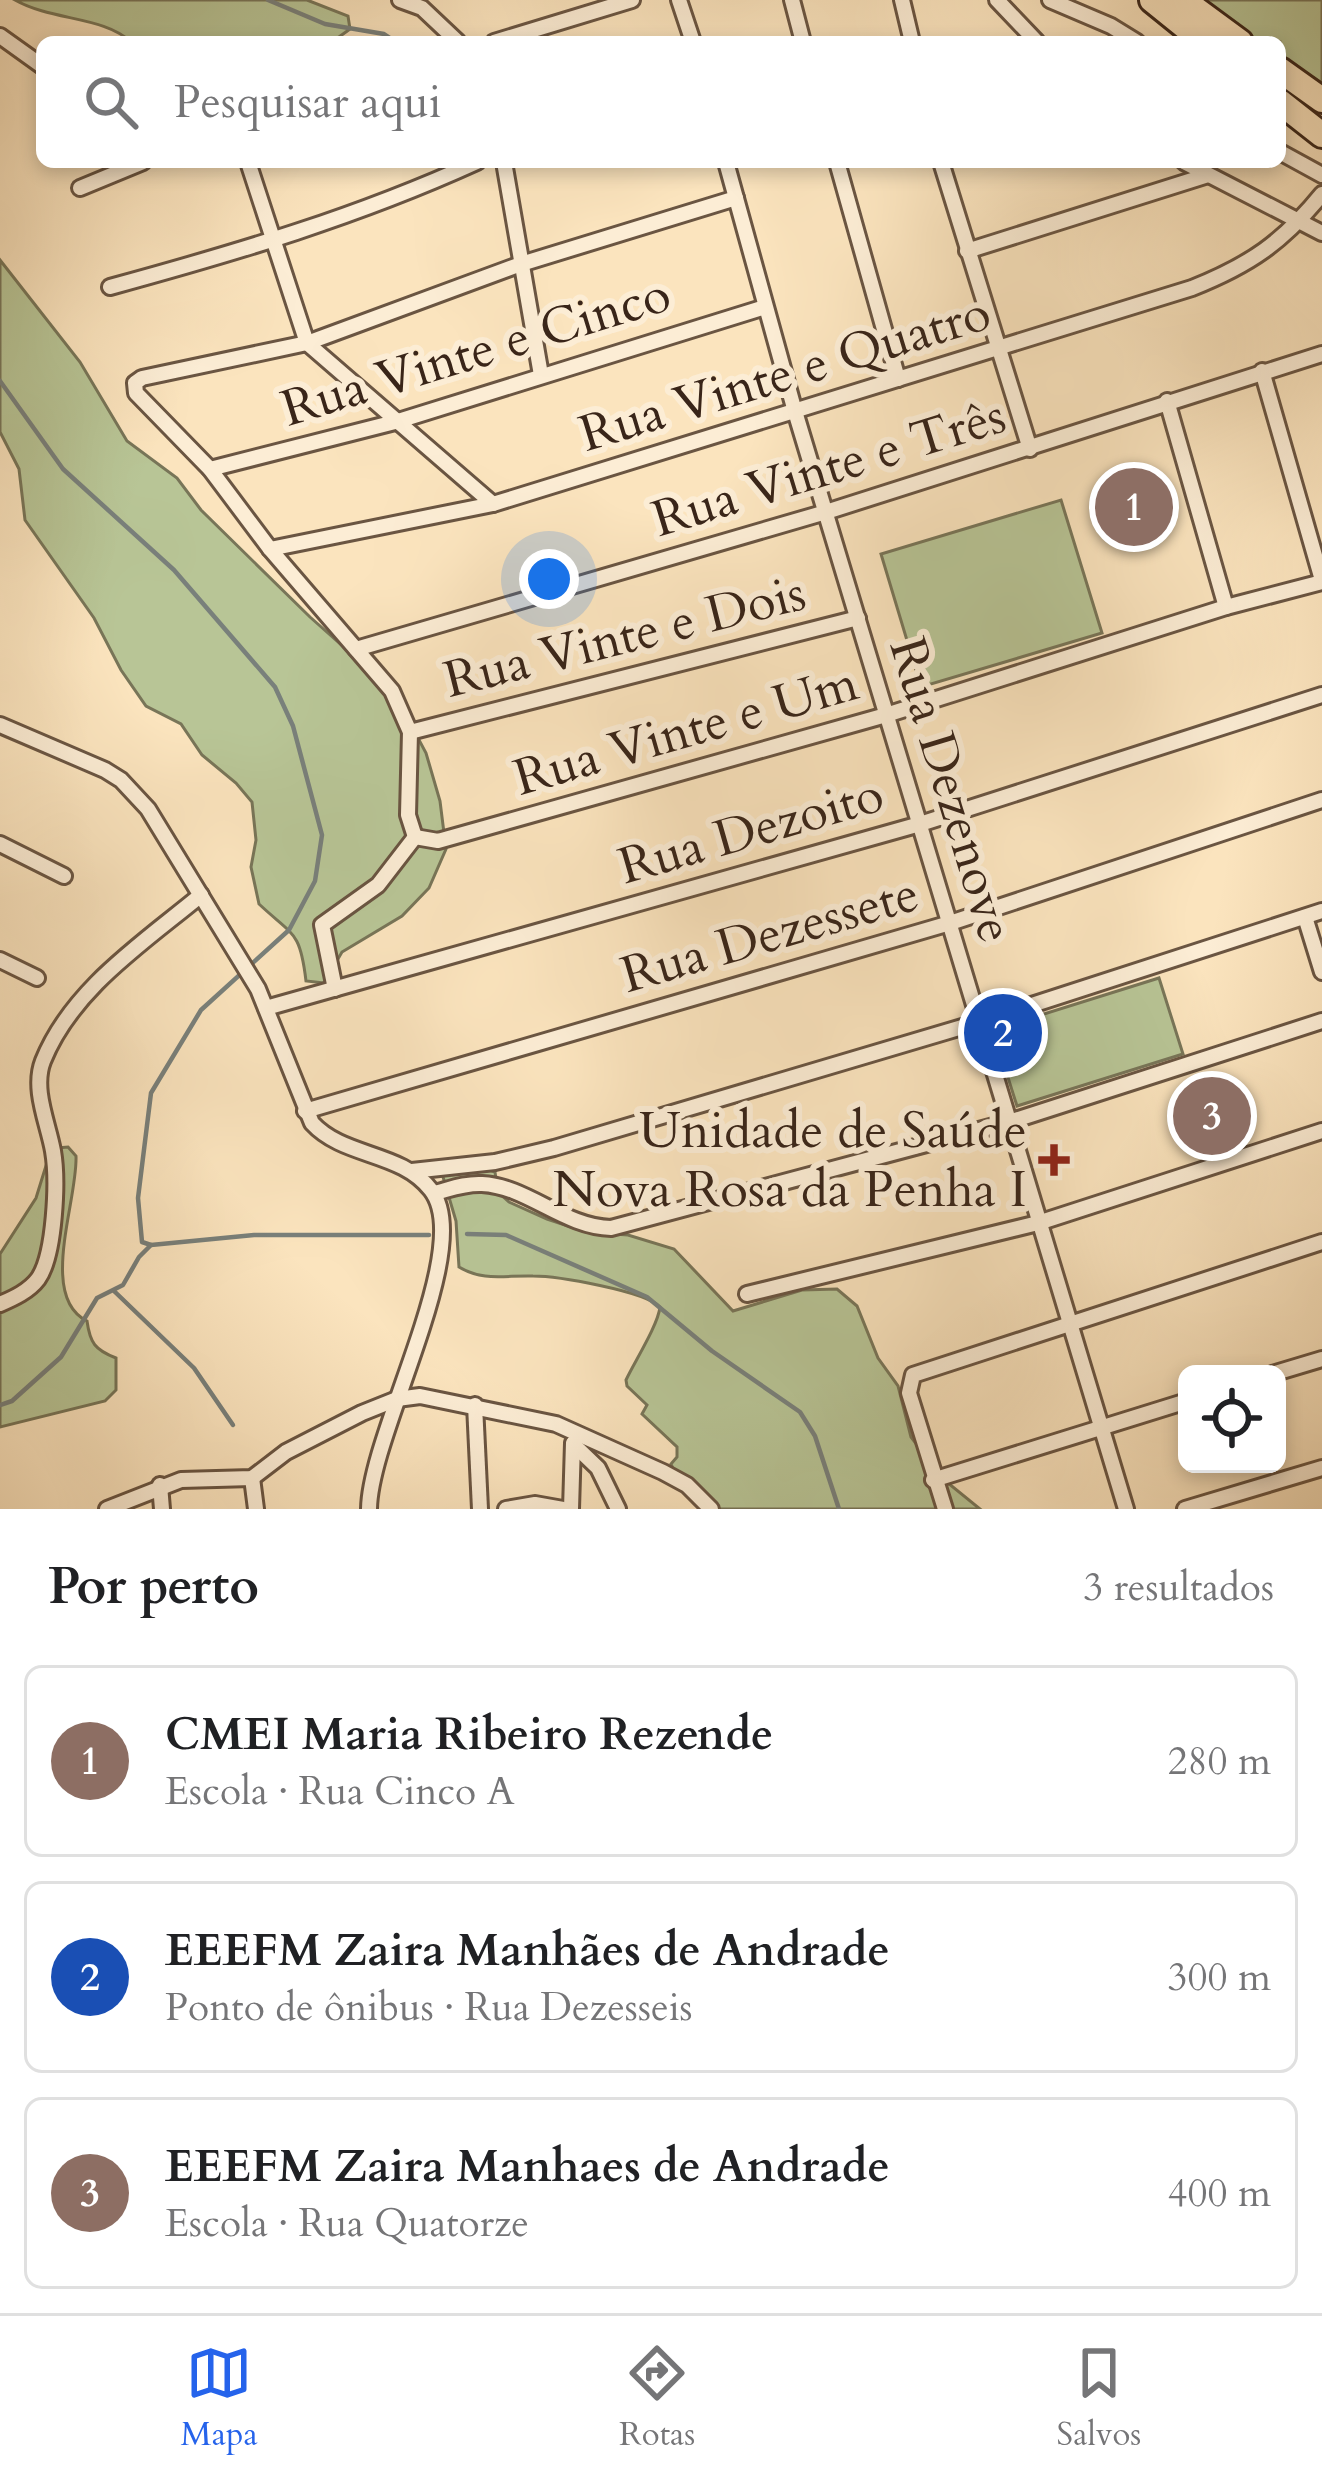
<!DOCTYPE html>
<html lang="pt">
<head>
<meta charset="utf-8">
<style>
  body { margin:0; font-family:Cardo,serif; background:#f6f6f6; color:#202124 }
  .controls { position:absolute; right:36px; bottom:36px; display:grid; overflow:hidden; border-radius:18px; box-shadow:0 6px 18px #0003 }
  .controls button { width:108px; height:108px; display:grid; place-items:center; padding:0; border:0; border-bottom:3px solid #e0e0e0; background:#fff; color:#202124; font:60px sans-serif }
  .you { position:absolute; left:549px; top:579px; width:42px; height:42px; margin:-30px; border:9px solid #fff; border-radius:50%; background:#1a73e8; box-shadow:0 0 0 18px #1a73e833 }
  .badge { display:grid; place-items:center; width:78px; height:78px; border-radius:50%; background:#2563eb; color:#fff; font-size:39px; font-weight:700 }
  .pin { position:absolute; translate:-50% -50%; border:6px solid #fff; box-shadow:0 3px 12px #0006 }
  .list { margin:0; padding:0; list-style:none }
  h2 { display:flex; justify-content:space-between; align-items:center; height:156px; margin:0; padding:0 48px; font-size:51px }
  h2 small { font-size:39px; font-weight:400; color:#757577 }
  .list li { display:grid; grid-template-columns:78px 1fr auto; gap:36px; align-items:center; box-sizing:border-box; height:192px; margin:0 24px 24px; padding:0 24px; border:3px solid #e0e0e0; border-radius:18px }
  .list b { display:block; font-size:45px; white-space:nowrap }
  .list p { margin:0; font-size:39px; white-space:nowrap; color:#757577 }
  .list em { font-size:39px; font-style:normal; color:#757577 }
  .icon { flex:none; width:66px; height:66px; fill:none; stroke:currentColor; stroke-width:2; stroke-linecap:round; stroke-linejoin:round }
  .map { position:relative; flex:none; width:1322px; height:1509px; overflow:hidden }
  .search { position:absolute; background:#fff; box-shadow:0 6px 18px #0003; left:36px; right:36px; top:36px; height:132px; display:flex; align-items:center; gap:30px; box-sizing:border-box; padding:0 42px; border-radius:18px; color:#757577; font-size:45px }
  .sheet { height:804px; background:#fff }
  nav { display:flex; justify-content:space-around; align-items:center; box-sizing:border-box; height:168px; border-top:3px solid #e0e0e0; background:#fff; font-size:33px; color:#757577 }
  nav a { display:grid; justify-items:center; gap:6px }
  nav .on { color:#2563eb }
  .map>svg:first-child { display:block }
</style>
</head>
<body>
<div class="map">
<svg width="1322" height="1509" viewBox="0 0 1322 1509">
  <rect width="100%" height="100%" fill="#fbe4be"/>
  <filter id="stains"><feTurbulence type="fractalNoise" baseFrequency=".00167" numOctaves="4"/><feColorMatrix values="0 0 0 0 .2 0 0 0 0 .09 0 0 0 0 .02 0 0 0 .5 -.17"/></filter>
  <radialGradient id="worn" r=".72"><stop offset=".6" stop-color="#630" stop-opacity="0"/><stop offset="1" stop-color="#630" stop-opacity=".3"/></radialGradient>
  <g fill="#b8c596" stroke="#787558" stroke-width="3">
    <path d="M15 0H307L348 16 350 29 332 42H131C104 16 52 21 15 0Z"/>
    <path d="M1194 0H1322V83L1280 57V42H1257Z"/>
    <path d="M0 260 80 362 127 441 177 478 201 510 310 617 393 691 426 753 440 801 446 849 429 888 402 916 342 952 324 983 306 981C300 930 293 936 259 904L251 867 256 840 252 802 236 783 202 755 181 724 146 706 121 670 94 618 25 520 19 469 0 432Z"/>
    <path d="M1061 500 1102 633 921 687 881 554Z"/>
    <path d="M1159 978 1183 1054 1017 1106 993 1030Z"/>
    <path d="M68 1147 76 1156C78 1200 38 1297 87 1321 90 1343 95 1350 116 1358V1390L105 1401 0 1427V1254L36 1198 49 1156 57 1148Z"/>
    <path d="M481 1167 495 1172 498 1192 509 1202 547 1219 586 1232 628 1235 674 1249 733 1311 802 1290 837 1289 857 1306 878 1358 898 1386 911 1437 943 1479 980 1509H714L675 1473 671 1464 677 1457V1447L642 1414 647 1405 627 1386 626 1380C635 1361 658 1325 660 1307 645 1291 557 1276 533 1276 505 1275 484 1282 459 1267L456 1221 443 1177 447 1169Z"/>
  </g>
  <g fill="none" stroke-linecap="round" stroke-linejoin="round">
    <g stroke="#79807b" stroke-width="4.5">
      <path d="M268 0 325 24 384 34 396 42"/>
      <path d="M0 381 63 469 174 570 275 687 293 726 322 835 315 881 289 930 201 1010 151 1093 138 1198 142 1242 151 1245"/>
      <path d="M467 1234 506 1235 647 1297 712 1351 800 1412 815 1436 839 1509"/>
      <path d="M114 1291 194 1368 233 1425"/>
      <path d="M0 1405 12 1401 61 1357 97 1298 123 1285 139 1257 151 1245 254 1235H429"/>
    </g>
    <g stroke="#6a5542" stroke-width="20">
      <g id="minor">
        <path d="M400 0 422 8 458 42"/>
        <path d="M679 0 693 42"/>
        <path d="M792 0 803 42"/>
        <path d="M902 0 912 42"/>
        <path d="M997 0 1037 42"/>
        <path d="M1050 0 1111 26 1137 42"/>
        <path d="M0 36 42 66"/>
        <path d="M494 42 632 0"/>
        <path d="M1280 152 1322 175"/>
        <path d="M248 162 307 343 493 504"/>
        <path d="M504 162 541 375"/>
        <path d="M726 162 794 408 1126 1509"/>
        <path d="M837 162 898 379"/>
        <path d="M941 162 1030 449"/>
        <path d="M1184 162 1322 233"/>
        <path d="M80 188 143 162"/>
        <path d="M967 251 1208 175"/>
        <path d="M110 287C238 252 356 217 477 162"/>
        <path d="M1262 371 1322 580"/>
        <path d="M1167 401 1226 607"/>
        <path d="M210 469 395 422 765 307"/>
        <path d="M270 549 493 504 1192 288C1250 265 1283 242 1322 194"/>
        <path d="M356 649 826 512 1322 354"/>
        <path d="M0 725 105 770 121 780 148 809 258 989 312 1123C344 1158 401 1151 431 1190 476 1247 370 1432 369 1509"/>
        <path d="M410 732 858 618"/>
        <path d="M415 837 408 815 410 732 392 691 270 549 210 469 136 393 135 383 142 378 307 343 521 264 736 198"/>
        <path d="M415 837 438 841 886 715 1226 607 1322 582"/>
        <path d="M0 844 64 876"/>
        <path d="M1305 917 1322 972"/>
        <path d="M0 960 37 978"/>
        <path d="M335 989 322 925 378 885 415 837"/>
        <path d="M266 1008 920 824 1322 695"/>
        <path d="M305 1111 950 923 1322 800"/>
        <path d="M412 1171 495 1162 554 1148 979 1022 1322 911"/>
        <path d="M434 1193C450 1189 466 1183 482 1184 527 1186 564 1227 611 1228L1009 1122 1322 1021"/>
        <path d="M747 1294 1038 1223 1322 1131"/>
        <path d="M0 1304C14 1298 29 1291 38 1279 55 1255 58 1180 53 1151 48 1123 32 1089 43 1061 72 989 143 943 201 895"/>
        <path d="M1272 1374 1322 1359"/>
        <path d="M475 1405 480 1509"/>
        <path d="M573 1444 598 1468 618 1509"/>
        <path d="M252 1478 256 1509"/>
        <path d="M933 1480 1187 1401"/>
        <path d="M160 1485 162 1509"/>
        <path d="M107 1509 181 1480 252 1478 286 1452 362 1413 397 1399 420 1396 556 1424 663 1472 687 1485 711 1509"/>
        <path d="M506 1509 535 1504 563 1509"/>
        <path d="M571 1509 573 1443"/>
        <path d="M945 1509 909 1393 913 1375 1322 1242"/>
        <path d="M1185 1509 1322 1468"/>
      </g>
    </g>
    <g stroke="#392519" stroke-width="30">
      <g id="motorway">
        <path d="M1152 0 1204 42"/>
        <path d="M1183 0 1240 42"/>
        <path d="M1280 70 1322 100"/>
        <path d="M1280 102 1322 135"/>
      </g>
    </g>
    <use href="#minor" stroke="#fcedd5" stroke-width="14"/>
    <use href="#motorway" stroke="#fbe4be" stroke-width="24"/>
  </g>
  <path fill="#8f2418" stroke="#fcedd5" stroke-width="4.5" d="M1048 1142h12v12h12v12h-12v12h-12v-12h-12v-12h12z"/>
  <g text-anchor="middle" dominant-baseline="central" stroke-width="12" stroke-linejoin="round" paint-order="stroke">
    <g font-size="51" fill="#392519" stroke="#fcedd5">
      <text transform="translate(476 352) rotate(-17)">Rua Vinte e Cinco</text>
      <text transform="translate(785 374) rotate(-17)">Rua Vinte e Quatro</text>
      <text transform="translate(829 468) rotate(-17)">Rua Vinte e Três</text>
      <text transform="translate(625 637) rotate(-14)">Rua Vinte e Dois</text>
      <text transform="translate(686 731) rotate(-16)">Rua Vinte e Um</text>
      <text transform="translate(951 790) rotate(73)">Rua Dezenove</text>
      <text transform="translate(751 831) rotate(-16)">Rua Dezoito</text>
      <text transform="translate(770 935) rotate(-16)">Rua Dezessete</text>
    </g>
    <g font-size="51" fill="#392519" stroke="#fcedd5" text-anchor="end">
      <text x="1027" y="1131">Unidade de Saúde<tspan x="1027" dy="59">Nova Rosa da Penha I</tspan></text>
    </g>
  </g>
  <rect width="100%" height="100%" filter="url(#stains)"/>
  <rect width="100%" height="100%" fill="url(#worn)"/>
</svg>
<div class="controls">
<button><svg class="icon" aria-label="locate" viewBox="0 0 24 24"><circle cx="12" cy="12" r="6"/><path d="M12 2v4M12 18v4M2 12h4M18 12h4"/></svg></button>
</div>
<div class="you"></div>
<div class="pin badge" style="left:1134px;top:507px;background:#8d6e63">1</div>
<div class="pin badge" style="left:1003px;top:1033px;background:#1a4fb4">2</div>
<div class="pin badge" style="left:1212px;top:1116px;background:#8d6e63">3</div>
<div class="search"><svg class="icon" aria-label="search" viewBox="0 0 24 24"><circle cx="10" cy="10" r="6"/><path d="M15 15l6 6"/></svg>Pesquisar aqui</div>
</div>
<section class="sheet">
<h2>Por perto<small>3 resultados</small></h2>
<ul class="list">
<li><span class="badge" style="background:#8d6e63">1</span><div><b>CMEI Maria Ribeiro Rezende</b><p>Escola · Rua Cinco A</p></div><em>280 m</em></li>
<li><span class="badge" style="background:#1a4fb4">2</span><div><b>EEEFM Zaira Manhães de Andrade</b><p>Ponto de ônibus · Rua Dezesseis</p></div><em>300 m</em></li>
<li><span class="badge" style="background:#8d6e63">3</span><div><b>EEEFM Zaira Manhaes de Andrade</b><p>Escola · Rua Quatorze</p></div><em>400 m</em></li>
</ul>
</section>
<nav>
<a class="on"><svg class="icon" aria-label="map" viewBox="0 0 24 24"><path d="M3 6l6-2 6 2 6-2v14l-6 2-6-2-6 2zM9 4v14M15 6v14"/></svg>Mapa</a>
<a><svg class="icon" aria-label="directions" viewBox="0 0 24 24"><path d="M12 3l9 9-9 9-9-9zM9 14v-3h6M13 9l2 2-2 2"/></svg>Rotas</a>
<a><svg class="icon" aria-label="saved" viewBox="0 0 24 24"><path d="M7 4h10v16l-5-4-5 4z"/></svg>Salvos</a>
</nav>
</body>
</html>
